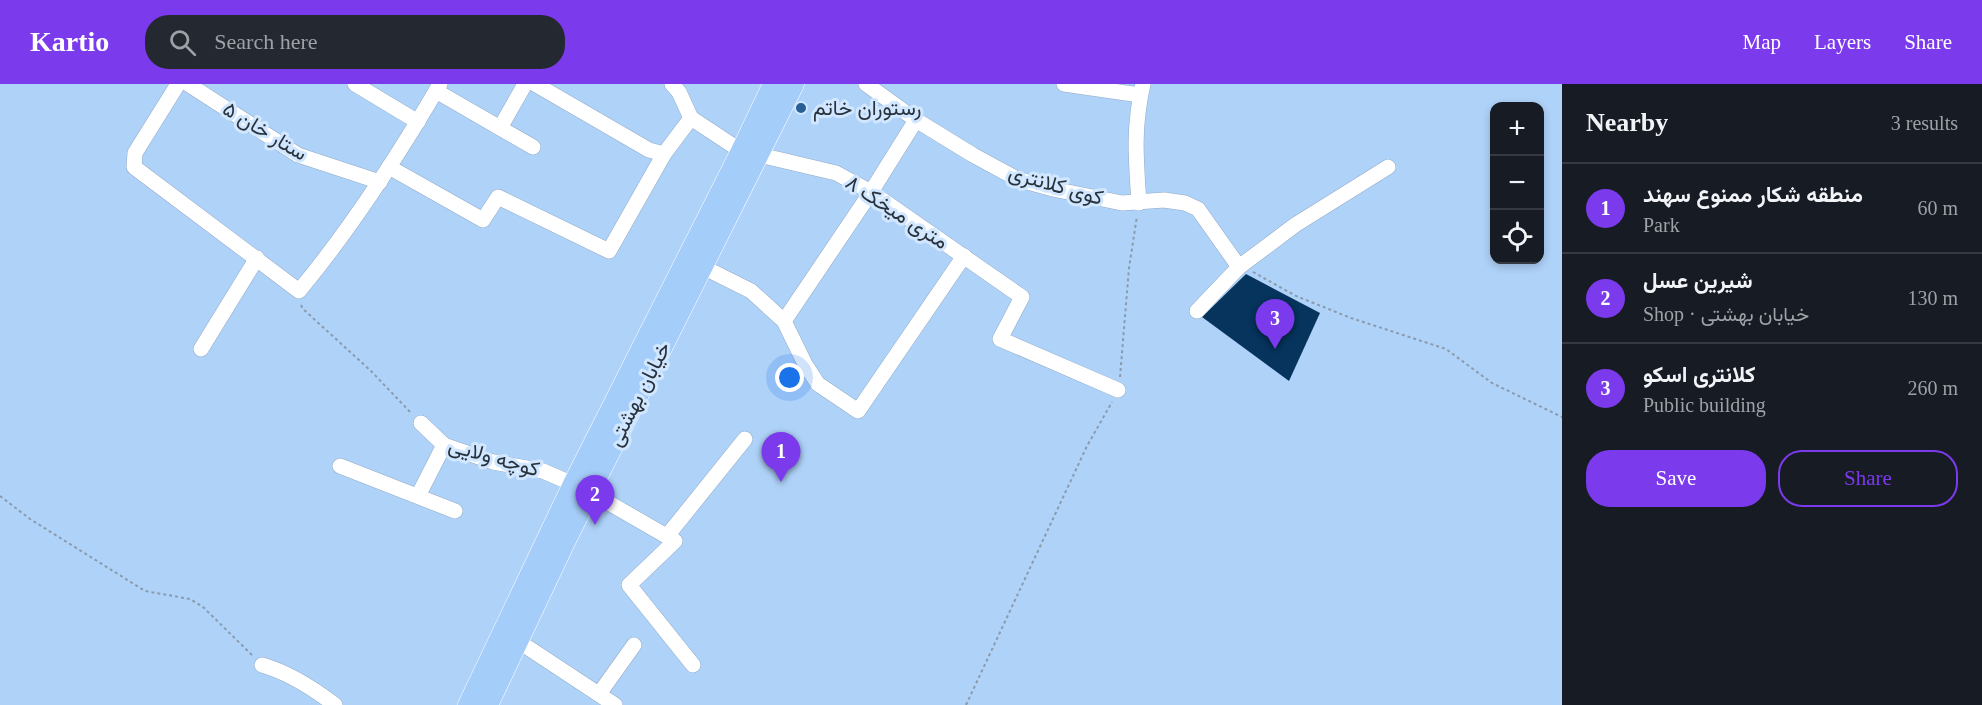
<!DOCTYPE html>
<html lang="en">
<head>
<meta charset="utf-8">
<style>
  body { margin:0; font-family:"Times New Roman",Vazirmatn,serif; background:#242831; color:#f1f3f6 }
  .controls { position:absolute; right:18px; top:18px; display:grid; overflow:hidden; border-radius:12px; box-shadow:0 3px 9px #0003 }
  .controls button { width:54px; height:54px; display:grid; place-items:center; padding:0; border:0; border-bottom:2px solid #363941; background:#171b24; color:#f1f3f6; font:30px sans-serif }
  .you { position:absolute; left:790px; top:294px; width:21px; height:21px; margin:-15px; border:4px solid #fff; border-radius:50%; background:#1a73e8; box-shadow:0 0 0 9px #1a73e833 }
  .badge { display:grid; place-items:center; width:39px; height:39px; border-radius:50%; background:#7c3aed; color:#fff; font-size:20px; font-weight:700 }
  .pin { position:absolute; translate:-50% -50px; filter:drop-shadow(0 2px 3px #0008) }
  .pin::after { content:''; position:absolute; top:32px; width:21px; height:18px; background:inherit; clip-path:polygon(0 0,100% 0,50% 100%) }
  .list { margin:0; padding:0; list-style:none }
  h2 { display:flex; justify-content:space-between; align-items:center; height:78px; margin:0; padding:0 24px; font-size:26px }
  h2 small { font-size:20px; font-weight:400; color:#9ea1a6 }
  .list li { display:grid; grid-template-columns:39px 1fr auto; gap:18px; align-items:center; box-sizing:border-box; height:90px; padding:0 24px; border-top:2px solid #363941 }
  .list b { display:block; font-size:22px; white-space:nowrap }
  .list p { margin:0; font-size:20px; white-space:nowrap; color:#9ea1a6 }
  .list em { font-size:20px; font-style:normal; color:#9ea1a6 }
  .actions { display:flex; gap:12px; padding:18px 24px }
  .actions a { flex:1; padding:14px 0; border:2px solid #7c3aed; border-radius:24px; text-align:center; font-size:21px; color:#7c3aed }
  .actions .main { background:#7c3aed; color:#fff }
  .icon { flex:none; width:33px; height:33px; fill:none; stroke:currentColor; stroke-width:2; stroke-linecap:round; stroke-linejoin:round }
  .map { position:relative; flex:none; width:1562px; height:621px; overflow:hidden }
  header { display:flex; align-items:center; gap:36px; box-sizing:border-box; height:84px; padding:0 30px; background:#7c3aed; color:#fff }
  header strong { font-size:28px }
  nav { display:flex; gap:33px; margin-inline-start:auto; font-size:21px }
  .search { width:420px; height:54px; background:#242831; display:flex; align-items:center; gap:15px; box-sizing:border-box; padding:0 21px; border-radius:24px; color:#9ea1a6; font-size:22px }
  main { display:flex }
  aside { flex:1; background:#171b24 }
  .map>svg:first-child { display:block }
</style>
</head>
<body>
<header>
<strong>Kartio</strong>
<div class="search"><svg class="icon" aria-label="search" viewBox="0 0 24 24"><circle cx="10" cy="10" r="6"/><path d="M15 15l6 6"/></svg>Search here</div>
<nav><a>Map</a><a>Layers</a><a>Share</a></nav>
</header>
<main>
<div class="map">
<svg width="1562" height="621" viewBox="0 0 1562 621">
  <rect width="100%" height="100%" fill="#d1e7ff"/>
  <path fill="#afd2f9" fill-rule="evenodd" d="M0 0H1562V621H0ZM1494 22H1540V176H1494Z"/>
  <path fill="#06345d" d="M1246 190 1320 229 1289 297 1202 233Z"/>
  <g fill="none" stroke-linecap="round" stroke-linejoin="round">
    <g stroke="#92abc7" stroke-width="16">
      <g id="minor">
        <path d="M178 0 135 69 134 83 299 207C352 143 398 72 440 0"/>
        <path d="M188 0 298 71 380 98"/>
        <path d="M355 0 418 38"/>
        <path d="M535 0 649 66 664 70 691 34"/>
        <path d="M672 0 679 8 691 34 741 67"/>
        <path d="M866 0 916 36 973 71 1017 95 1053 105 1122 119 1164 116 1185 119 1198 125 1239 183"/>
        <path d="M1064 0 1140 11"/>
        <path d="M436 7 533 63"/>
        <path d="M500 44 525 0"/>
        <path d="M760 71 836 89 871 108 1022 213 1000 255 1118 306"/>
        <path d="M389 83 483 136 498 113 609 167 664 70"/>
        <path d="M1139 119C1136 75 1133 44 1143 0"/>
        <path d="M703 183 751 207 784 237 805 280 818 300 858 327 964 172"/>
        <path d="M1197 227 1239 183 1295 141 1388 83"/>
        <path d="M784 237 871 108 916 36"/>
        <path d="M201 265 257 174"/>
        <path d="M421 339 444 361 493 378 543 387 573 400"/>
        <path d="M340 382 455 427"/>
        <path d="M590 408 675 457 629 501 693 581"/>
        <path d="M418 412 444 361"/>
        <path d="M667 452 745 355"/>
        <path d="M518 557 615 621"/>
        <path d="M262 581C287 588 314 605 335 621"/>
        <path d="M599 610 634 561"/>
      </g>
    </g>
    <g stroke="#fff" stroke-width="21">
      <g id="major">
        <path d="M468 621 573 400 741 67 773 0"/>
        <path d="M488 621 566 456 794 0"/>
      </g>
    </g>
    <g stroke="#8a9bad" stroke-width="2" stroke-dasharray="3 3" stroke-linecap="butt">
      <path d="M1253 188 1296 212 1351 234 1446 265 1492 299 1562 333"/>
      <path d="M301 221 303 225 371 287 412 330"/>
      <path d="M1120 293 1129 184 1137 132"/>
      <path d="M0 412 30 435 145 507 190 515 203 523 252 571"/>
      <path d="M966 621 1087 362 1112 318"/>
    </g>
    <use href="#minor" stroke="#fff" stroke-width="15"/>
    <use href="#major" stroke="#a4cdf9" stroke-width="20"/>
  </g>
  <circle fill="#285f97" stroke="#d1e7ff" stroke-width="2" cx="801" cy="24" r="6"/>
  <g text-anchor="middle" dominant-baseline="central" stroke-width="6" stroke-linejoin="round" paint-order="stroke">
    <g font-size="21" fill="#28323d" stroke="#d1e7ff" text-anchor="start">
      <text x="813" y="24">رستوران خاتم</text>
    </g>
    <g font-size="21" fill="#28323d" stroke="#d1e7ff">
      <text transform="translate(265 47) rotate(31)">ستار خان ۵</text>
      <text transform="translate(1056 101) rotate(16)">کوی کلانتری</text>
      <text transform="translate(897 128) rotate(33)">۸ متری میخک</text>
      <text transform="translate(639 310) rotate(-63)">خیابان بهشتی</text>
      <text transform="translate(494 373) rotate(16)">کوچه ولایی</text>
    </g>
  </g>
</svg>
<div class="controls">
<button>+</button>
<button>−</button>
<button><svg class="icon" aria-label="locate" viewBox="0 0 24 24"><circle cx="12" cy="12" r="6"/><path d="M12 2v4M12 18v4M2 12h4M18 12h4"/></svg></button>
</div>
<div class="you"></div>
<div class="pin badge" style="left:781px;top:398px">1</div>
<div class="pin badge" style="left:595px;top:441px">2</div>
<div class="pin badge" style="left:1275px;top:265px">3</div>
</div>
<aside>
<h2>Nearby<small>3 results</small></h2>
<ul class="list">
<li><span class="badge">1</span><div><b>منطقه شکار ممنوع سهند</b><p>Park</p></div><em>60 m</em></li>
<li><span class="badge">2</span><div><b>شیرین عسل</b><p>Shop · خیابان بهشتی</p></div><em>130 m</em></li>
<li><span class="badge">3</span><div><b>کلانتری اسکو</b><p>Public building</p></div><em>260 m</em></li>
</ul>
<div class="actions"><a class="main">Save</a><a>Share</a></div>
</aside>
</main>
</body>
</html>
